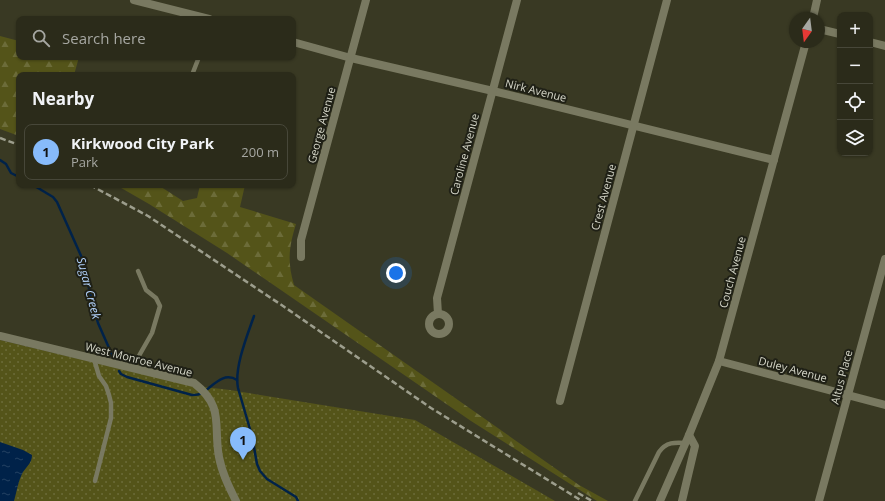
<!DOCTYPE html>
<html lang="en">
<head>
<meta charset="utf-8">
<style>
  body { margin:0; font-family:"Open Sans",sans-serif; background:#333323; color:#f1f3f6 }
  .controls { position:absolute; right:12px; top:12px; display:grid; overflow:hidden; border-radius:8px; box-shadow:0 1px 3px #0004 }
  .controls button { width:36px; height:36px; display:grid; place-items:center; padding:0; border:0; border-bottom:1px solid #474739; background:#2b2b1a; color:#f1f3f6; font:20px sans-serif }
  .compass { position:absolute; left:789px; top:12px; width:36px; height:36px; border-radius:50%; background:#2b2b1a; box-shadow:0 1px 3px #0004; rotate:194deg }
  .you { position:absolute; left:396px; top:273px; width:14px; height:14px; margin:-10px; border:3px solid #fff; border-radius:50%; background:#1a73e8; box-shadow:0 0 0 6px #1a73e833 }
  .badge { display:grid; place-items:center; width:26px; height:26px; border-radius:50%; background:#87bbfb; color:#111; font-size:13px; font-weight:700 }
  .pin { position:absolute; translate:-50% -33px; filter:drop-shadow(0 1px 2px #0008) }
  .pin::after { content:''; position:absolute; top:21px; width:14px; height:12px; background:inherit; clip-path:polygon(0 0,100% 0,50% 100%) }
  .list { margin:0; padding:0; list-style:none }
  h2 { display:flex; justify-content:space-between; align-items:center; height:52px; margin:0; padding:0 16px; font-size:17px }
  h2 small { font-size:13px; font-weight:400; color:#a6a7a2 }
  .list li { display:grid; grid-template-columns:26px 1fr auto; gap:12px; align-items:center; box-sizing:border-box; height:56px; margin:0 8px 8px; padding:0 8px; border:1px solid #474739; border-radius:8px }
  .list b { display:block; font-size:15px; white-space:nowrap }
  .list p { margin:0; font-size:13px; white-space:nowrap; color:#a6a7a2 }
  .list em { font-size:13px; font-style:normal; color:#a6a7a2 }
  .icon { flex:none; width:22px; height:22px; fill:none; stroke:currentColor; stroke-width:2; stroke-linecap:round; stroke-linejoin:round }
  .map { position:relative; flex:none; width:885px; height:501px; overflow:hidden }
  .search { position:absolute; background:#2b2b1a; box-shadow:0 1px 3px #0004; left:16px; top:16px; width:280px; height:44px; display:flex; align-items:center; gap:10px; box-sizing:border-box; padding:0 14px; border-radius:8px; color:#a6a7a2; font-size:15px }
  .panel { position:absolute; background:#2b2b1a; box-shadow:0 1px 3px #0004; left:16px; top:72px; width:280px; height:116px; border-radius:8px }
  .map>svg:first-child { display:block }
</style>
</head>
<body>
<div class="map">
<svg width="885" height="501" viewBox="0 0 885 501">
  <defs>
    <pattern id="forest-firs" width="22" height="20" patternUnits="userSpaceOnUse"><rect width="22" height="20" fill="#545419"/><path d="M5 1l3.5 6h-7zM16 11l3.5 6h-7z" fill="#6c6c39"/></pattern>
    <pattern id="park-dots" width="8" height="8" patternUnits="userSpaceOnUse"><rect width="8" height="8" fill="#545419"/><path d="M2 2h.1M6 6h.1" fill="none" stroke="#6c6c39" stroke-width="1.8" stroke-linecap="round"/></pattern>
    <pattern id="water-ripples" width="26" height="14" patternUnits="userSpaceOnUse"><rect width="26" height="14" fill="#002249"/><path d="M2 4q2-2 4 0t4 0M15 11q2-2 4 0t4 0" fill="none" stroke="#244162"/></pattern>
  </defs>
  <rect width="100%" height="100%" fill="#393923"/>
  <g fill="url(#forest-firs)">
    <path d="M0 36 19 41V57H79L74 75H19V136L0 129Z"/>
    <path d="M116 185H158L183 201 197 198 200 185H245L240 207 296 224C289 247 287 261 294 285L579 485 608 501H597L471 421 227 253 149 204Z"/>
  </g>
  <path fill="url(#park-dots)" d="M0 340 188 385 230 390 415 420 555 501H0Z"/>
  <path fill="url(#water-ripples)" d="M0 442 23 450 32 455C32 463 27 466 23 472 18 481 17 491 14 501H0Z"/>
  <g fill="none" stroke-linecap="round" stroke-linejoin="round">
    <g stroke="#002249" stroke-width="2.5">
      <path d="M0 160 6 164 11 173 19 177"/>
      <path d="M33 185 53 197 57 202 82 258 93 306 98 323 113 357"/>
      <path d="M254 316C247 336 234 368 238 388L252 436 257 464 260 471 267 479 296 497 298 501"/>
      <path d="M119 371 121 374 127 377 192 395C195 395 199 395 202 393 212 387 223 371 237 380"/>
    </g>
    <g stroke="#797961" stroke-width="4.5">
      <path d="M192 75 199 57"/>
      <path d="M94 359 99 376 106 386 109 395 111 403V418L95 481"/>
      <path d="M132 368 152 333 160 306 156 298 146 290 138 271"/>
      <path d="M635 501 659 452C666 442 675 442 686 443"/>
    </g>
    <g stroke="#797961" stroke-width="8">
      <path d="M134 0 209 19"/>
      <path d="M819 29 840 34"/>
      <path d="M293 42 351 58 493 91 774 160"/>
      <path d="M870 42 885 46"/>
      <path d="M301 257V240L366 0"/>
      <circle cx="439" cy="324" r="10"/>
      <path d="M438 314 437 298 517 0"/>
      <path d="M0 336 194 383C225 407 213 425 219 457 222 473 229 487 236 501"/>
      <path d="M719 361 885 405"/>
      <path d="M560 401 667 0"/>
      <path d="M682 501 695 446 689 435"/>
      <path d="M819 501 885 259"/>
    </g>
    <g stroke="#797961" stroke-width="8">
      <path d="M813 18 817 0"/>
      <path d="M660 501 689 435 719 361 806 42"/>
    </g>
    <g stroke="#9d9e8d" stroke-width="2.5" stroke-dasharray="6 3" stroke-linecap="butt">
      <path d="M0 138 19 145"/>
      <path d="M90 185 148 216 283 306 431 408 582 501"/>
      <path d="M578 493 592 501"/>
    </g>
  </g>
  <g text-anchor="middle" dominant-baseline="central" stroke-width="4" stroke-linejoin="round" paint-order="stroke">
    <g font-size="11" fill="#d6d7c9" stroke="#1f2016">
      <text transform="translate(536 90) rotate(14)">Nirk Avenue</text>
      <text transform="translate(321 125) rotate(-75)">George Avenue</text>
      <text transform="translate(464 154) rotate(-75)">Caroline Avenue</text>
      <text transform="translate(603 197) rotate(-75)">Crest Avenue</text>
      <text transform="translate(732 272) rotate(-75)">Couch Avenue</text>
      <text transform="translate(139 359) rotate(14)">West Monroe Avenue</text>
      <text transform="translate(793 369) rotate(15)">Duley Avenue</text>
      <text transform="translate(841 377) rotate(-75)">Altus Place</text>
    </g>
    <g font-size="12" font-style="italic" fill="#b3d3fc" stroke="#1f2016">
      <text transform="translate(89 288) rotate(75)">Sugar Creek</text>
    </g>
  </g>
</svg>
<div class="controls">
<button>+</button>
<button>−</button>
<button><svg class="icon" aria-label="locate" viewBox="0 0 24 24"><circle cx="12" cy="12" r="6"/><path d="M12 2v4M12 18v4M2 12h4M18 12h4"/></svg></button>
<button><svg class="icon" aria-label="layers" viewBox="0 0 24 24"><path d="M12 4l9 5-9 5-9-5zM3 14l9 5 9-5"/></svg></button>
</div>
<svg class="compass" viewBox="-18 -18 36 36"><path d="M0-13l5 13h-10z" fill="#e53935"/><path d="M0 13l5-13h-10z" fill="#a6a7a2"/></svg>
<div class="you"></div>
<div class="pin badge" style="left:243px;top:460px">1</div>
<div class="search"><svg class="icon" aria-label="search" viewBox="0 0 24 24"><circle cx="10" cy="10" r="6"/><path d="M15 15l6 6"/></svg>Search here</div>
<section class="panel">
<h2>Nearby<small></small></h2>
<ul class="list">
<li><span class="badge">1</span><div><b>Kirkwood City Park</b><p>Park</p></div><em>200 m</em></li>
</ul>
</section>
</div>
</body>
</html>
